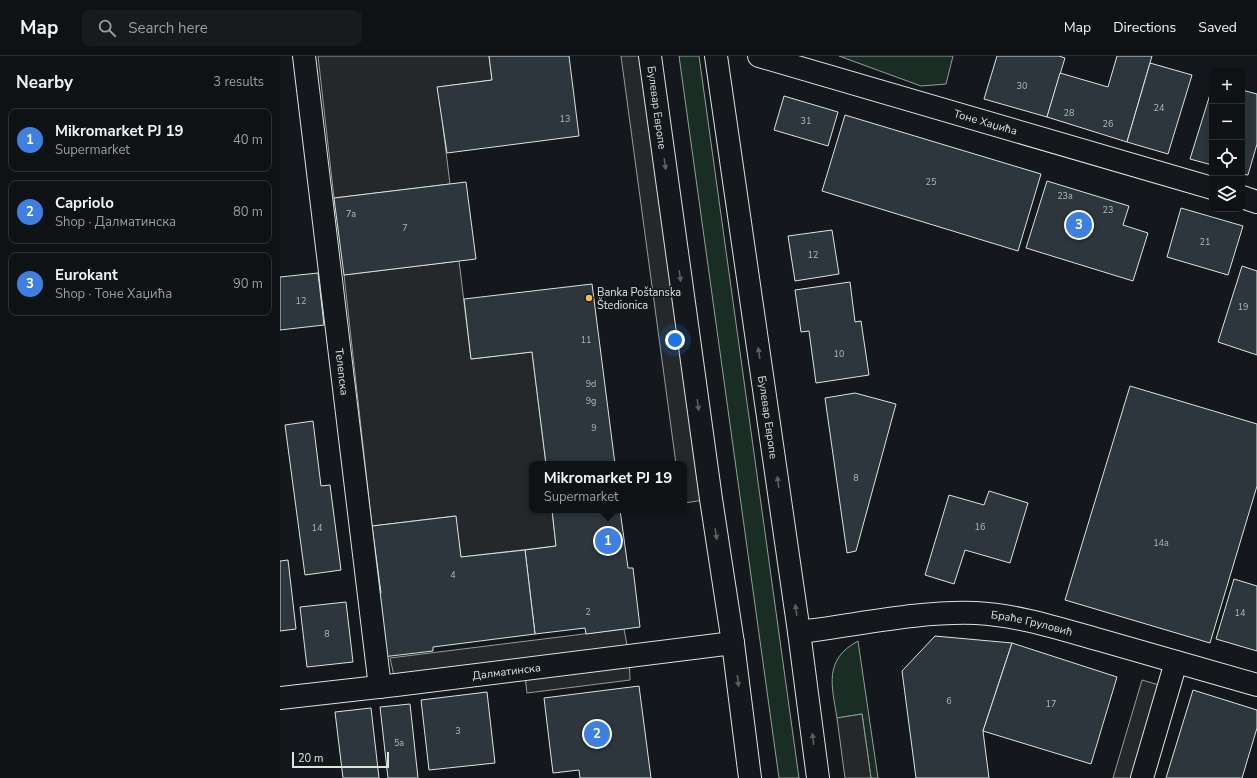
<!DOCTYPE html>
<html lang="en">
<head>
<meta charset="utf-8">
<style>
  body { margin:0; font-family:"Nunito Sans",sans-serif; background:#181b1e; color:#f1f3f6 }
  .controls { position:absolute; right:12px; top:12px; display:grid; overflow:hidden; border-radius:8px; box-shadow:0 4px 16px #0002 }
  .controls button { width:36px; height:36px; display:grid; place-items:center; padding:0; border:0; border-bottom:1px solid #2f3234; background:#0f1215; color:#f1f3f6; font:20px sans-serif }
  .scale { position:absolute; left:12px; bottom:10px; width:97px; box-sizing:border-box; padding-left:4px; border:2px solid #d8e6dc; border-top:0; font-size:11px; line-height:14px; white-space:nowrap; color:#d8e6dc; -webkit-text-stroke:3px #14181c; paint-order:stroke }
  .you { position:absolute; left:395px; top:284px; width:14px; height:14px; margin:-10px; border:3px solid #fff; border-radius:50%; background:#1a73e8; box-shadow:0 0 0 6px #1a73e833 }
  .badge { display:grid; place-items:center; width:26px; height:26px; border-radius:50%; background:#d93025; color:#fff; font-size:13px; font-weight:700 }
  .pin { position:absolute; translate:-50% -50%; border:2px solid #fff; box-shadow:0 1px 4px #0006 }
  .popup { position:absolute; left:249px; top:405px; width:158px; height:52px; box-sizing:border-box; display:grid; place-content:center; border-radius:8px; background:#0f1215; filter:drop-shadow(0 1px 3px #0005); font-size:13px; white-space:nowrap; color:#9b9ea0 }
  .popup b { font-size:15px; color:#f1f3f6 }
  .popup::after { content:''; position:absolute; left:50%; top:100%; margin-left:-8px; border:8px solid transparent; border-top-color:#0f1215 }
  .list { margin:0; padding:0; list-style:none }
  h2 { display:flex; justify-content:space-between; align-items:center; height:52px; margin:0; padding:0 16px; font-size:17px }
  h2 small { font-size:13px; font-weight:400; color:#9b9ea0 }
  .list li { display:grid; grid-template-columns:26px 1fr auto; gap:12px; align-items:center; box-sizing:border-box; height:64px; margin:0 8px 8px; padding:0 8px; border:1px solid #2f3234; border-radius:8px }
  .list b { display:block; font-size:15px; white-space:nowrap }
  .list p { margin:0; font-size:13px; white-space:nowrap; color:#9b9ea0 }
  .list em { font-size:13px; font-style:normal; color:#9b9ea0 }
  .icon { flex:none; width:22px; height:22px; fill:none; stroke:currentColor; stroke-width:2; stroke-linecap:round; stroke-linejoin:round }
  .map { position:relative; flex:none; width:977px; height:722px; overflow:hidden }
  header { display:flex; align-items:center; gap:24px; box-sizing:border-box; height:56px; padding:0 20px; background:#0f1215; border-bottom:1px solid #2f3234 }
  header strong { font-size:19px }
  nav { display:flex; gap:22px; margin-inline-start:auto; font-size:14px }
  .search { width:280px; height:36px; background:#181b1e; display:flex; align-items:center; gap:10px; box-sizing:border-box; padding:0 14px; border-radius:8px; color:#9b9ea0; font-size:15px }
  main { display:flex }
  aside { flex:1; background:#0f1215 }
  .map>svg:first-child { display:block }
</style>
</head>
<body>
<header>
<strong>Map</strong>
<div class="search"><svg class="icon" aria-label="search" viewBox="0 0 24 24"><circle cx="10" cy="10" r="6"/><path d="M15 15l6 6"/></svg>Search here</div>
<nav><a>Map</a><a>Directions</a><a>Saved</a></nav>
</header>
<main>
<aside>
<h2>Nearby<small>3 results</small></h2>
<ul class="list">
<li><span class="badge" style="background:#3f7fe0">1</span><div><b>Mikromarket PJ 19</b><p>Supermarket</p></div><em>40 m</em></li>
<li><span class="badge" style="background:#3f7fe0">2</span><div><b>Capriolo</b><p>Shop · Далматинска</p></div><em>80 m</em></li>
<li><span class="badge" style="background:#3f7fe0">3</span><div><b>Eurokant</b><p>Shop · Тоне Хаџића</p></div><em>90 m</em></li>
</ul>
</aside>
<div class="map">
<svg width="977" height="722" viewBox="0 0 977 722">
  <rect width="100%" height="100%" fill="#14181c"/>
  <g fill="#1a2d24" stroke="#939e99">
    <path d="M399 0H419L519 722H499Z"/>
    <path d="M559 0H673L666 28 641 30Z"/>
    <path d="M578 585 598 722H591L582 658 557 662C552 630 543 604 578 585Z"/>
  </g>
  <g fill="#24282b" stroke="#939e99">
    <path d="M38 0H209L212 24 158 31 170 128 54 142Z"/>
    <path d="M341 0H370L431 443 404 447V408H396Z"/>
    <path d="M179 205 191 303 252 296 266 408H252V454H272L276 490 181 501 175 460 92 470 64 219Z"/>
    <path d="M344 573 349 600 350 624 247 637 244 612 116 629 110 602Z"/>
    <path d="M862 624 889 632 862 722H833Z"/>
    <path d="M582 658 591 722H565L557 662Z"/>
  </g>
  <g fill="#2c363c" stroke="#d8e6dc">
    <path d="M209 0H289L299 80 167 97 157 31 212 24Z"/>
    <path d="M717 0H779L785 2 767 61 704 43Z"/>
    <path d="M837 0H872L847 86 767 61 780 17 828 31Z"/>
    <path d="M870 7 912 19 888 98 847 86Z"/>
    <path d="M932 32V109L910 103Z"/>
    <path d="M962 34 977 38V88L968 119 962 118Z"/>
    <path d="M504 40 558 56 548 90 494 74Z"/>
    <path d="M565 59 761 118 738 195 542 135Z"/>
    <path d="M767 125 849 150 843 169 868 177 853 225 746 192Z"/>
    <path d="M186 126 196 203 64 219 54 142Z"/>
    <path d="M901 152 963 170 948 219 887 201Z"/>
    <path d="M552 174 559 218 515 225 508 180Z"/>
    <path d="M962 210 977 215V299L938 286Z"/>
    <path d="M38 217 44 269 0 274V221Z"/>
    <path d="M570 226 575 266 581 265 589 319 536 327 529 275 521 276 515 234Z"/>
    <path d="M312 228 335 408H266L252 296 191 303 184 243Z"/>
    <path d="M850 330 977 368V430L930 587 785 544Z"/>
    <path d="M575 337 616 348 576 495 567 497 545 342Z"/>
    <path d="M33 365 41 430 50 429 61 514 25 519 5 369Z"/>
    <path d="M709 435 748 447 730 507 685 494 674 528 645 519 669 439 704 449Z"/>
    <path d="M272 454H340L348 512H353L360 571 306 578 305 572 255 578 245 494 276 490Z"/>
    <path d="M176 460 181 501 245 494 255 578 153 591V595L102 601 94 538 101 537 92 470Z"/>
    <path d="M8 504 16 573 0 575V505Z"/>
    <path d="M954 523 977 530V595L936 583Z"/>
    <path d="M66 546 73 606 27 611 20 551Z"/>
    <path d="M655 580 732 587 703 675 709 722H636L622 615Z"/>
    <path d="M732 587 837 621 811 708 703 675Z"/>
    <path d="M359 630 371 722H300L299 714 273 717 264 642Z"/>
    <path d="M913 634 977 654V672L962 722H886Z"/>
    <path d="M207 636 215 707 149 714 141 644Z"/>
    <path d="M130 648 138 722H108L100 651Z"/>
    <path d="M91 652 99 722H63L55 656Z"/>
  </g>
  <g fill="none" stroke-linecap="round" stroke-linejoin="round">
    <g stroke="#d8e6dc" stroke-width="24">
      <g id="street">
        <path id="s1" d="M24 0 100 631"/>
        <path id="s2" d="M479 0 932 132"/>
        <path d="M962 141 977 146"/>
        <path id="s3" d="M519 576C578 569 637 555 696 557 738 559 780 573 820 584 872 599 925 614 977 629"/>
        <path id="s4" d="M0 642 116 629 453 587"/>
        <path d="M862 722 896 606"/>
      </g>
    </g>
    <g stroke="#d8e6dc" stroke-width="24">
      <g id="secondary">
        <path id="s5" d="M370 0 431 443 453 587 470 722"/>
        <path id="s6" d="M436 0 519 576 538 722"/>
      </g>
    </g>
    <use href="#street" stroke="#14181c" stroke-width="22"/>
    <use href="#secondary" stroke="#14181c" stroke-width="22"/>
  </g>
  <defs><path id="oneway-solid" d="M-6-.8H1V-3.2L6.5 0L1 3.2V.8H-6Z"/></defs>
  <g fill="#59605f">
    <use href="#oneway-solid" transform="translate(385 108) rotate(82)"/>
    <use href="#oneway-solid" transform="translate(400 220) rotate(82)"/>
    <use href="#oneway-solid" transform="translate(479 297) rotate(-98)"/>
    <use href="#oneway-solid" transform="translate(418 349) rotate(82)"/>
    <use href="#oneway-solid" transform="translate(498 426) rotate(-98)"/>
    <use href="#oneway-solid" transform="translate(436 478) rotate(81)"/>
    <use href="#oneway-solid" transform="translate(516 554) rotate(-98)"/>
    <use href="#oneway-solid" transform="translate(458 625) rotate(83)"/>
    <use href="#oneway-solid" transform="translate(533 683) rotate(-97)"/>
  </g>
  <circle fill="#ffb74d" stroke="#14181c" stroke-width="1.5" cx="309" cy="242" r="4"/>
  <g text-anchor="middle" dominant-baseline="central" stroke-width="3" stroke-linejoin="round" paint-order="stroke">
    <g font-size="9" fill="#adbab4">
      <text x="742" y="30">30</text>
      <text x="879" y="52">24</text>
      <text x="789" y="57">28</text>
      <text x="285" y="63">13</text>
      <text x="526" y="65">31</text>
      <text x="828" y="68">26</text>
      <text x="651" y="126">25</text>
      <text x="785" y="140">23a</text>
      <text x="828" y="154">23</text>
      <text x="71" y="158">7a</text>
      <text x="125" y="172">7</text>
      <text x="925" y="186">21</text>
      <text x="533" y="199">12</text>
      <text x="21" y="245">12</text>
      <text x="963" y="251">19</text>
      <text x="306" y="284">11</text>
      <text x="559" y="298">10</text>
      <text x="311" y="328">9d</text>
      <text x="311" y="345">9g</text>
      <text x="314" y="372">9</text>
      <text x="576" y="422">8</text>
      <text x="700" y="471">16</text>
      <text x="37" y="472">14</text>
      <text x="881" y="487">14a</text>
      <text x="173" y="519">4</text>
      <text x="308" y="556">2</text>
      <text x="960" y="557">14</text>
      <text x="47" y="578">8</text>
      <text x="669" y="645">6</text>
      <text x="771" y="648">17</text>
      <text x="178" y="675">3</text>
      <text x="119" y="687">5a</text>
    </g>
    <g font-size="11" fill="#d8e6dc" stroke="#14181c">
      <text stroke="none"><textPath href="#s5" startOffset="52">Булевар Европе</textPath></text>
      <text stroke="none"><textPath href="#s2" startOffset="236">Тоне Хаџића</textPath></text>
      <text stroke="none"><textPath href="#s1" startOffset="318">Телепска</textPath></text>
      <text stroke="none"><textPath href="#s6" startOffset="365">Булевар Европе</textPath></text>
      <text stroke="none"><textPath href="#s3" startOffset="235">Браће Груловић</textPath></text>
      <text stroke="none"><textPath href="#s4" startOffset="228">Далматинска</textPath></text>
    </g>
    <g font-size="11" fill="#d8e6dc" stroke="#14181c" text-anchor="start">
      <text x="317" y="236">Banka Poštanska<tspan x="317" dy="13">Štedionica</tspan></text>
    </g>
  </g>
</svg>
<div class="controls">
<button>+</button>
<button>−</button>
<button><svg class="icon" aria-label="locate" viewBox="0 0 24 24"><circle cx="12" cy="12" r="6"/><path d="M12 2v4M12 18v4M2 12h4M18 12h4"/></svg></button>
<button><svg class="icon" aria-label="layers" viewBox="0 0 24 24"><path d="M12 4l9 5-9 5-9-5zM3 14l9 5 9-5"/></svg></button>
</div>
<div class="scale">20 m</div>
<div class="you"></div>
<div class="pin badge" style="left:328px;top:485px;background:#3f7fe0">1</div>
<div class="popup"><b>Mikromarket PJ 19</b>Supermarket</div>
<div class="pin badge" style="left:317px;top:678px;background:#3f7fe0">2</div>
<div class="pin badge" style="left:799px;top:169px;background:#3f7fe0">3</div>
</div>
</main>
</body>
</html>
